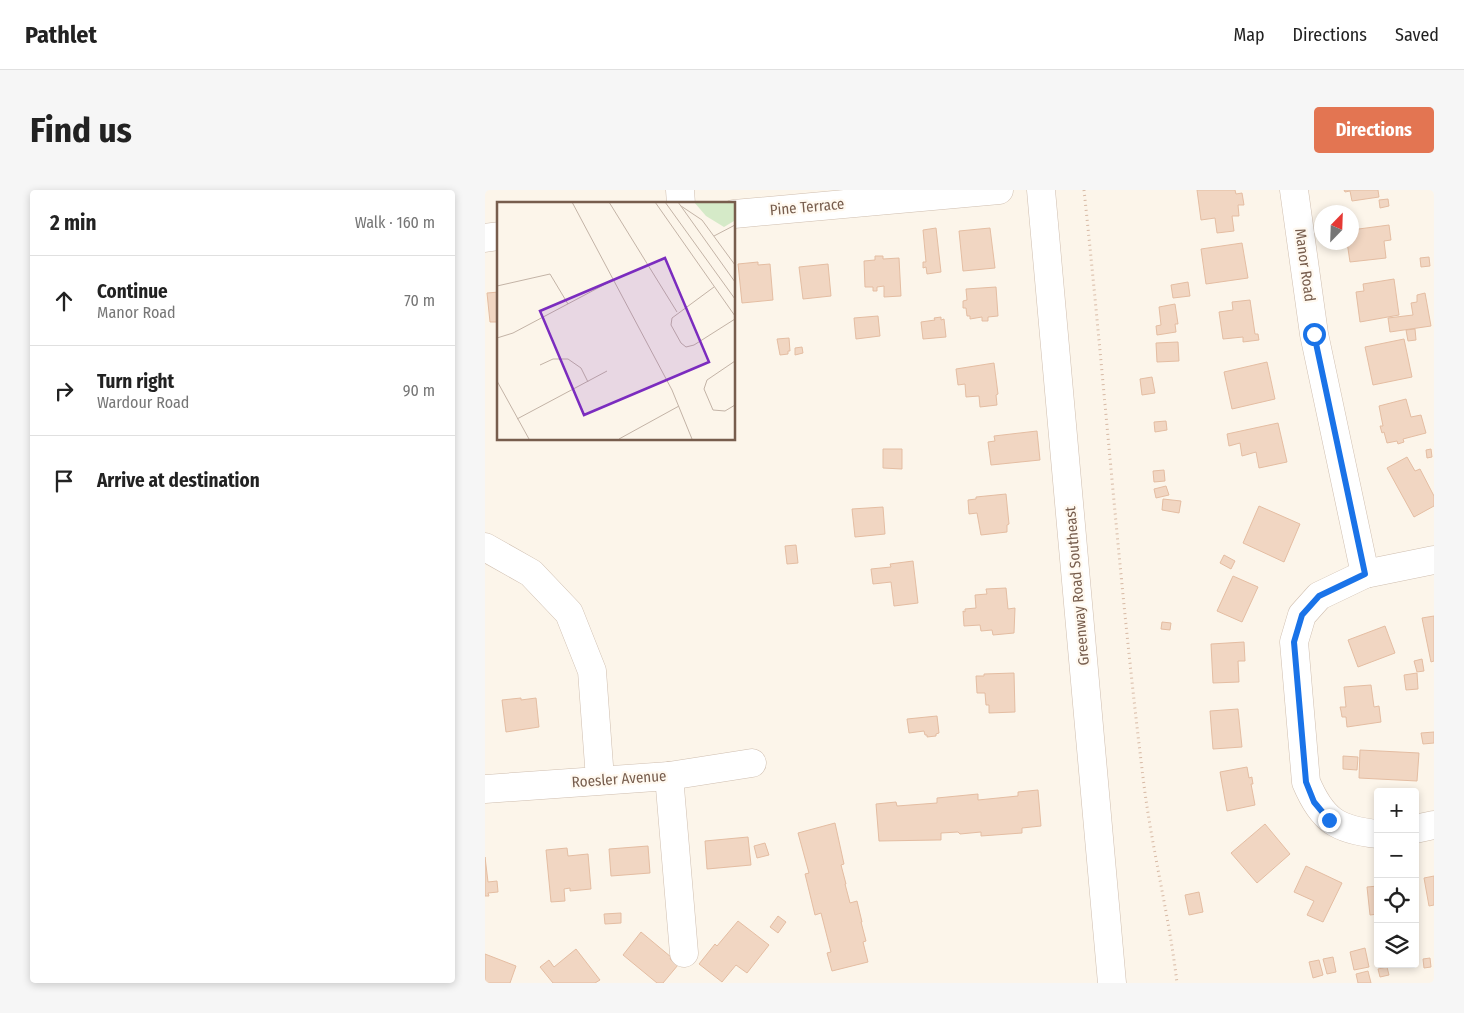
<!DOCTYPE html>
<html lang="en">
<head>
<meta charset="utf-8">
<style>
  body { margin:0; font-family:"Fira Sans Condensed",sans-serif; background:#f6f6f6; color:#222 }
  .controls { position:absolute; right:15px; bottom:15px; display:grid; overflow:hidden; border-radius:5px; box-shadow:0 2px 8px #0003 }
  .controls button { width:45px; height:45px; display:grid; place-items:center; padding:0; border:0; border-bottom:1px solid #e0e0e0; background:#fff; color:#222; font:25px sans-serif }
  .compass { position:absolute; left:829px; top:15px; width:45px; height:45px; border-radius:50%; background:#fff; box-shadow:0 2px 8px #0003; rotate:23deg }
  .stop { position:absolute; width:15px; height:15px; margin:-11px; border:4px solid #1a73e8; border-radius:50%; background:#fff }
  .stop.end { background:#1a73e8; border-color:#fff; box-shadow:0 1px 5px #0008 }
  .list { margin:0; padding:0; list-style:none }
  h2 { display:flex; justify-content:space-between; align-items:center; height:65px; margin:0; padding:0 20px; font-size:21px }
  h2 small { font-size:16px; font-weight:400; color:#767676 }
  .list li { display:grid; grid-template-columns:32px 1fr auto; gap:15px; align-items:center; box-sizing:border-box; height:90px; padding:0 20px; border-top:1px solid #e0e0e0 }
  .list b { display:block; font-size:19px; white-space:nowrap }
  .list p { margin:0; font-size:16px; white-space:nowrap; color:#767676 }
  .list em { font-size:16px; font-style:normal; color:#767676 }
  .icon { flex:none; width:28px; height:28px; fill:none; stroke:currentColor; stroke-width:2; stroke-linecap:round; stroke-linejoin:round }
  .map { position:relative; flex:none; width:949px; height:793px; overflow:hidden; border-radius:5px }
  header { display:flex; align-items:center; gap:30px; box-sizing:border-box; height:70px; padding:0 25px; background:#fff; border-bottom:1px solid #e0e0e0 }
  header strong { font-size:24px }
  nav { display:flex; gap:28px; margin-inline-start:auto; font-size:18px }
  .intro { display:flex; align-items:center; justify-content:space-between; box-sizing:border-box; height:120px; padding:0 30px }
  h1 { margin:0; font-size:35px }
  .button { padding:12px 22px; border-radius:5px; background:#e37552; color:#fff; font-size:18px; font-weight:700 }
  main { display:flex; gap:30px; padding:0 30px }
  aside { flex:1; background:#fff; border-radius:5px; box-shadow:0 2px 8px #0003 }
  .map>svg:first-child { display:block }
</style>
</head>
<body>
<header>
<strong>Pathlet</strong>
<nav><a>Map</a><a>Directions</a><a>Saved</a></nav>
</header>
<div class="intro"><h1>Find us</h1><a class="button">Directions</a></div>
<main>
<aside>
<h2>2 min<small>Walk · 160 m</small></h2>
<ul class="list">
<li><svg class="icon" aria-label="ahead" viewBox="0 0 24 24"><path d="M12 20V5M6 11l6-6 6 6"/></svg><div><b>Continue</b><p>Manor Road</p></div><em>70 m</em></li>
<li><svg class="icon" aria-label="right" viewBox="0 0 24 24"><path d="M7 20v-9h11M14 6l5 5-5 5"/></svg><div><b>Turn right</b><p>Wardour Road</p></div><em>90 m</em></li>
<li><svg class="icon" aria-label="arrive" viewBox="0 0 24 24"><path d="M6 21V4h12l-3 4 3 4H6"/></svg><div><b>Arrive at destination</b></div></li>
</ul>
</aside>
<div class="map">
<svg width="949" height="793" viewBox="0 0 949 793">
  <rect width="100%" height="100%" fill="#fcf5ea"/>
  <g fill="#f1d6c2" stroke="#e4bda2">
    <path d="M712 0H750L751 4 757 3 759 15H753L754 26H747L749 41 732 43 730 28 716 30Z"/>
    <path d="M859 0H893L894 7 867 11 865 1 860 2Z"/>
    <path d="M903 9 904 16 895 18 894 10Z"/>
    <path d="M904 35 906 50 899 51 901 68 865 72 862 52H866V40Z"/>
    <path d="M451 38 456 82 442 84 441 77 438 78V72H441L438 40Z"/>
    <path d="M505 38 510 78 478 81 474 41Z"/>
    <path d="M757 53 763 88 721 94 716 59Z"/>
    <path d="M390 66H398V69L414 68 416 106 399 107V96L392 97V101H388V97H380L379 71 390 70Z"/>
    <path d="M944 67 945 76 936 77 935 68Z"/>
    <path d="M273 72V75L285 74 288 110 257 113 253 74Z"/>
    <path d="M343 74 346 106 318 109 314 77Z"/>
    <path d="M909 89 914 125 875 132 871 102 879 101 878 94Z"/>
    <path d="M703 92 705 106 688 108 686 95Z"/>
    <path d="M511 97 513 126 503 127V131H497V127L485 129V126H482L481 118H478V111L482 110 481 99Z"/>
    <path d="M14 102V132H5L2 103Z"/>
    <path d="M940 103 946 136 905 142 903 128 928 125 926 113 932 112V105Z"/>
    <path d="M765 110 770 144H773L774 150 758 152V147L738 149 734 122 748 120 747 112Z"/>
    <path d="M690 114 693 134H690L691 142 672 145 671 136 676 135 674 117Z"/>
    <path d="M393 126 395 146 371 149 369 128Z"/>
    <path d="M456 127V130L459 129 461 147 438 149 436 132 450 130 449 128Z"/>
    <path d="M930 139 931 150 923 151 921 140Z"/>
    <path d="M304 148 305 161H303V164L295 165 292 149Z"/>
    <path d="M919 149 927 187 888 195 880 157Z"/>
    <path d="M693 152 694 171 672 172 671 153Z"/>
    <path d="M317 157 318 163 310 165V158Z"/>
    <path d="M782 172 790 209 747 219 739 182Z"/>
    <path d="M509 173 513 204 511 205 512 215 495 217 494 206 481 207 480 194 473 195 471 179Z"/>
    <path d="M667 187 670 203 657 205 655 189Z"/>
    <path d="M921 209 926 227 936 225 941 243 918 249 919 252 913 254 912 251 902 253 899 242 897 243 895 236H898L894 216Z"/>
    <path d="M681 231 682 240 670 242 669 232Z"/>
    <path d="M793 233 802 272 774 278 771 262 757 266 755 253 744 256 742 244Z"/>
    <path d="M552 241 555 270 506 275 503 252 510 251 509 246Z"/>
    <path d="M398 259H417V279L398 278Z"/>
    <path d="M946 259 947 267 942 268 941 260Z"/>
    <path d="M922 267 930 281 935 279 949 306V316L929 327 902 278Z"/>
    <path d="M679 280 680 291 669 292 668 281Z"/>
    <path d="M681 296 684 305 671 308 669 299Z"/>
    <path d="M521 304 524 334 522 335V342L496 345 492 323 484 324 483 310 491 309V307Z"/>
    <path d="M678 309 696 311 694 323 677 320Z"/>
    <path d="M774 316 815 334 799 372 758 353Z"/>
    <path d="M398 317 400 344 370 347 367 319Z"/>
    <path d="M311 355 313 373 302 374 300 356Z"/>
    <path d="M739 365 750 371 746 379 735 373Z"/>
    <path d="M428 371 433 413 409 416 406 392 388 394 386 379 406 377 405 374Z"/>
    <path d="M748 386 773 397 757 432 732 421Z"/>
    <path d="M521 398 523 419 530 418 529 443 508 445 507 440 496 441 495 435 479 436 478 421 480 422V419L491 418 490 405 502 404 501 399Z"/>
    <path d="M949 426V471L946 472 937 428Z"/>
    <path d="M677 432 686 433 685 440 676 439Z"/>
    <path d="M900 436 910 463 873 477 863 450Z"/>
    <path d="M759 452 760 471H753L754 492 728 493 726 454Z"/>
    <path d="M937 469 939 481 932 482 929 471Z"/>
    <path d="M529 483 530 522 504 523V515H501L500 503H492L491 486H499V484Z"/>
    <path d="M932 483 933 499 921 500 919 485Z"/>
    <path d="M886 495 889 517 894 516 896 532 862 537 861 527H857L856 521 855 517H861L859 497Z"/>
    <path d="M36 508V510L51 508 54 537 21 542 17 510Z"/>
    <path d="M753 519 757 557 728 559 725 521Z"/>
    <path d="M452 526 454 543 451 544V546L442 547V545H440L439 541 424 543 422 529Z"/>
    <path d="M949 542V553L938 554 936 543Z"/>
    <path d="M875 560 934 563 932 591 874 588Z"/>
    <path d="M858 566 873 567 872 580 858 579Z"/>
    <path d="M762 577 764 588 767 587V588L768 594H766L770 615 742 621 735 582Z"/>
    <path d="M553 600 556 636 537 638V643L496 646V642L475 644 473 642 456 643V650H452L394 651 391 614 411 612 412 616 452 613V608L493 604V610L533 606V602Z"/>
    <path d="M350 633 359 674 356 675 361 694H360L365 713 372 711 377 732H376L381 751 378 752 383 772 347 781 342 763 346 762 336 723 330 725 320 684 324 683 313 643Z"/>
    <path d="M780 634 805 664 772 693 746 663Z"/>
    <path d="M263 647 266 675 222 679 220 651Z"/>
    <path d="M280 653 284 665 272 668 269 656Z"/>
    <path d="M163 656 165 683 126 686 124 659Z"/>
    <path d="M82 658 83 666 103 664 106 699 85 701V698L79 699 80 711 66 712 61 660Z"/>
    <path d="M0 667 3 692 12 691 13 702 3 703 4 706H0Z"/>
    <path d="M821 676 857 693 838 732 822 725 829 711 809 702Z"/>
    <path d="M949 686V715L944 716 939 688Z"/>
    <path d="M893 696V724L885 725 882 697Z"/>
    <path d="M714 702 718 722 704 725 700 705Z"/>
    <path d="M136 723V733L120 734 119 724Z"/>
    <path d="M293 726 301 732 293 743 285 737Z"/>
    <path d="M253 731 284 755 262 783 251 775 237 792 214 774 230 754 232 756Z"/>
    <path d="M156 742 186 767 185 769 193 775 178 793H172L138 765Z"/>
    <path d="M880 758 884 777 869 780 865 762Z"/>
    <path d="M91 759 115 790 110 793H68L55 777 64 770 69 777Z"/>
    <path d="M0 764 31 776 25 793H0Z"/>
    <path d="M848 767 851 782 842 784 838 769Z"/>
    <path d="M945 768 946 777 939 778 938 769Z"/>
    <path d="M834 770 838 785 828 788 824 772Z"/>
    <path d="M902 777 904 785 895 787 893 779Z"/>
    <path d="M883 781 886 793H873L871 784Z"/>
  </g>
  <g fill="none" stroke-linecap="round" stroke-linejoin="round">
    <g stroke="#cfbeaf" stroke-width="29">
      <g id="minor">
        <path d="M195 0 196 14"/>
        <path d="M556 0 627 793"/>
        <path d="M809 0 829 144 880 384"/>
        <path d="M249 24 514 0"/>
        <path d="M0 48 14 46"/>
        <path d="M0 357 46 383 84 423 107 481 115 589"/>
        <path d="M184 586 199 763"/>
        <path d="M0 599 184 586 267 573"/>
        <path d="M930 639 949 635"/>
        <path d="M893 644C852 640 837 630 821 592L809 452 817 425 834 406 880 384 949 370"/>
      </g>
    </g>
    <path stroke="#d7b9a4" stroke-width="3" stroke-dasharray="1 4" stroke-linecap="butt" d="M599 0C620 196 634 392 658 587 666 656 684 724 692 793"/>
    <use href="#minor" stroke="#fff" stroke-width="28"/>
  </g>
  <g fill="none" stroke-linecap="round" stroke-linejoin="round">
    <path stroke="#1a73e8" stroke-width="6" d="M829 144 880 384 834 406 817 425 809 452 821 592 829 612 844 630"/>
  </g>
  <g text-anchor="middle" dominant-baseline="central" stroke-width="4.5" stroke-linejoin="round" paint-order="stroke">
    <g font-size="15" fill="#775d4d" stroke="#fff9f0">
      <text transform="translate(322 17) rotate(-5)">Pine Terrace</text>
      <text transform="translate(820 75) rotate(82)">Manor Road</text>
      <text transform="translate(592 396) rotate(-95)">Greenway Road Southeast</text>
      <text transform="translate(134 589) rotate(-4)">Roesler Avenue</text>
    </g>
  </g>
  <g transform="translate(12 12)">
    <rect width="238" height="238" fill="#fcf5ea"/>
    <path d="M197 0H237V19L227 25 209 14Z" fill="#d5eac8"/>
    <path fill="none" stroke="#c3b3a6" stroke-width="1" d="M75 0 175 188 195 237M112 0 180 110M158 0 238 114M168 0 238 97M181 0 238 80M184 4 205 18 238 63M217 34 238 23M0 84 53 72 71 102M217 85 175 116 174 123 184 141 189 145 197 143 238 117M0 136 16 131 116 78M238 159 210 178 207 187 216 208 228 209 238 203M43 163 56 157H71L84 166 91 180M0 179 32 237M20 217 110 169M122 237 182 204"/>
    <path fill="#7b2cbf" fill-opacity="0.15" stroke="#7b2cbf" stroke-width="2.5" d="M168 56 212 160 87 213 43 109Z"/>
    <rect width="238" height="238" fill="none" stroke="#775d4d" stroke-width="2.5"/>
  </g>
</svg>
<div class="controls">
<button>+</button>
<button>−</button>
<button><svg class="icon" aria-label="locate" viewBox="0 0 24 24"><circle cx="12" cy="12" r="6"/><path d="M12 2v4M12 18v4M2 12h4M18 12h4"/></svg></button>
<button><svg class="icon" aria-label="layers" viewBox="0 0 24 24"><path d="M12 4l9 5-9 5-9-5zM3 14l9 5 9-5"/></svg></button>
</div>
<svg class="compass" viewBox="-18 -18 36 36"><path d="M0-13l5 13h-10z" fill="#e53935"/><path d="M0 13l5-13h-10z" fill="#767676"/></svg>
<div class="stop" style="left:829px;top:144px"></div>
<div class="stop end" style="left:844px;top:630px"></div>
</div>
</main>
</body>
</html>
